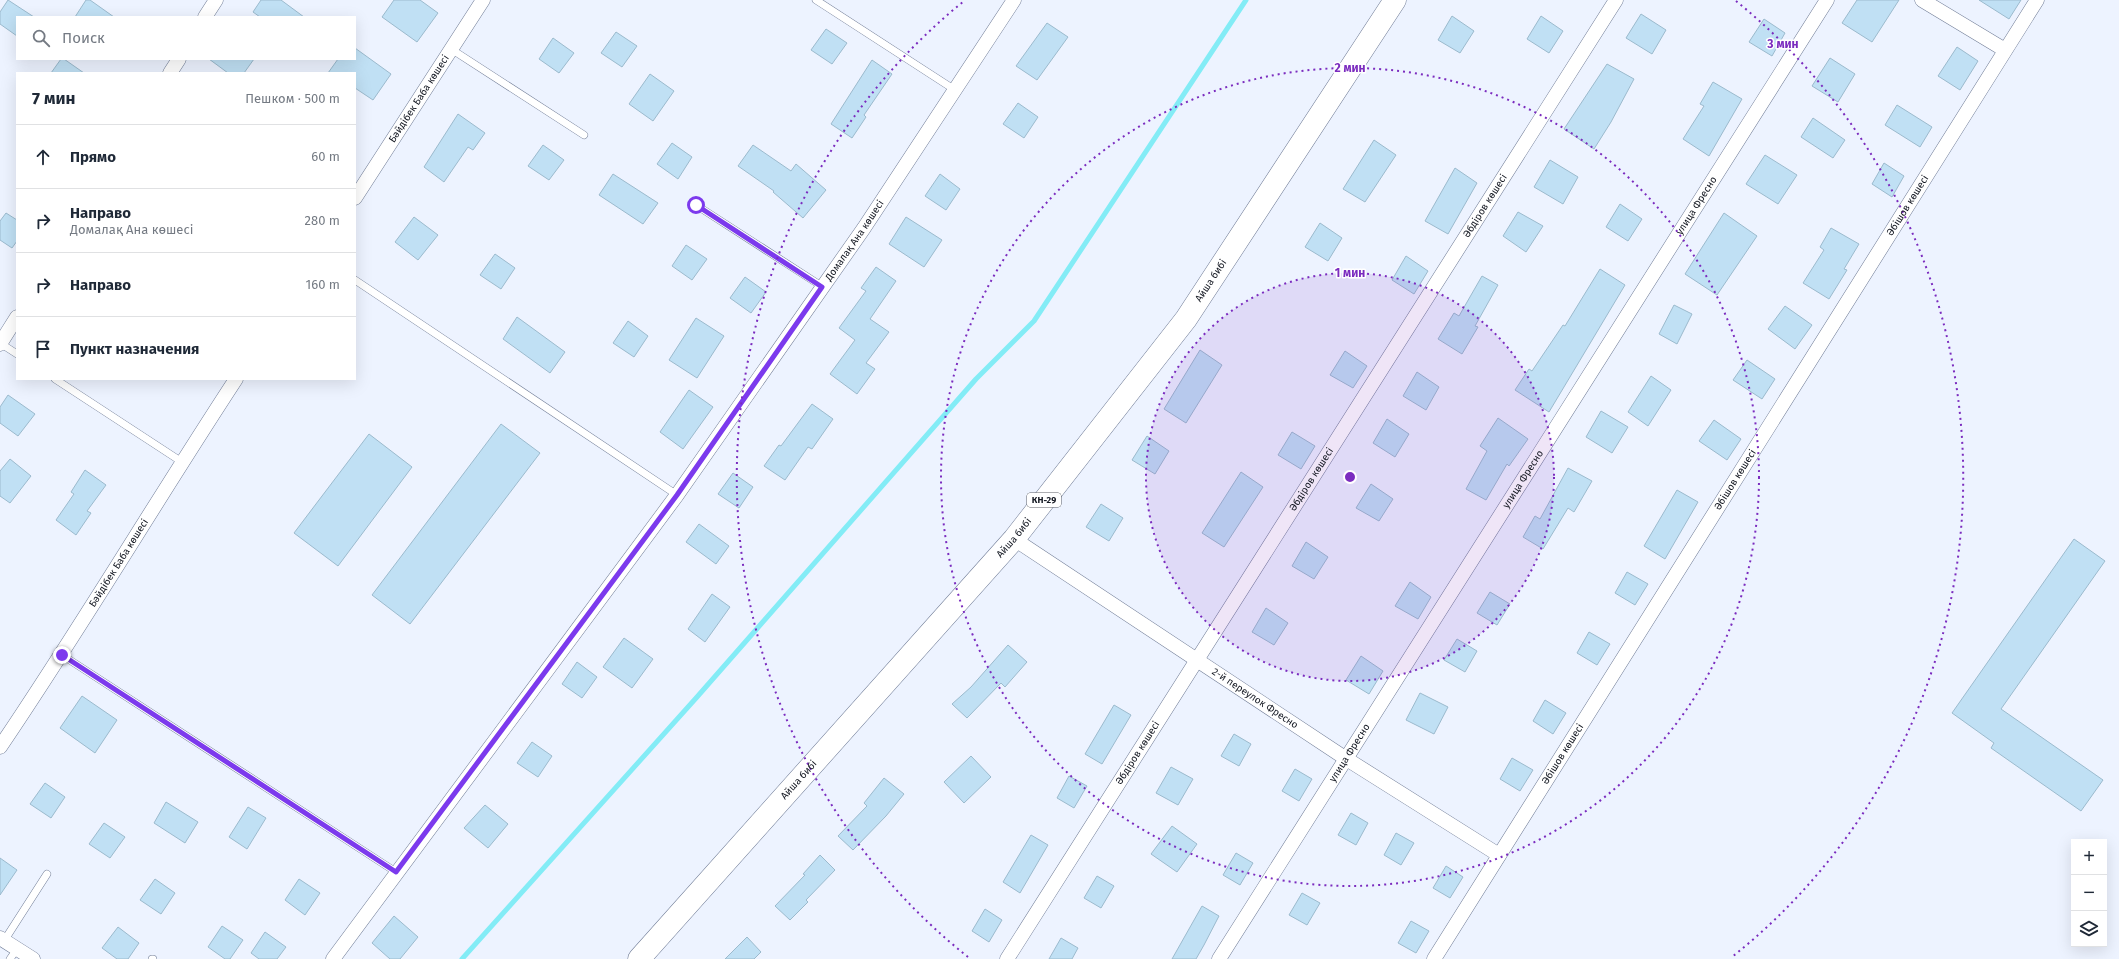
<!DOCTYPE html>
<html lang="ru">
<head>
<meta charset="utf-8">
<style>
  body { margin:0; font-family:"Fira Sans",sans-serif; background:#f6f6f7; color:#1f2937 }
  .controls { position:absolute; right:12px; bottom:12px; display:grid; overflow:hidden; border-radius:0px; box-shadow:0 4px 16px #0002 }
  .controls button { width:36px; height:36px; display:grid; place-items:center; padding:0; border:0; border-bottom:1px solid #e0e1e3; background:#fff; color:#1f2937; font:20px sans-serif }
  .stop { position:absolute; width:12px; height:12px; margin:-9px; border:3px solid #7c3aed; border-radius:50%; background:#fff }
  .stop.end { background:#7c3aed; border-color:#fff; box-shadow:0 1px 4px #0008 }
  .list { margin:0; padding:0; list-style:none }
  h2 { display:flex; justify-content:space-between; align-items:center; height:52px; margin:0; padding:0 16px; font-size:17px }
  h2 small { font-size:13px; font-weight:400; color:#747a83 }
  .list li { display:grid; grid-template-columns:26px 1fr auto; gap:12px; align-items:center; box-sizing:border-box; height:64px; padding:0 16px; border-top:1px solid #e0e1e3 }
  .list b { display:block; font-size:15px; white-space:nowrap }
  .list p { margin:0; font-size:13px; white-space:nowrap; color:#747a83 }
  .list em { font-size:13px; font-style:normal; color:#747a83 }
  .icon { flex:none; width:22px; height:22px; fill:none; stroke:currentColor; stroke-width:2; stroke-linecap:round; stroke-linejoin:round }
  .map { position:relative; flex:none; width:2119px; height:959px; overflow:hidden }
  .search { position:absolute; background:#fff; box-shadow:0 4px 16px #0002; left:16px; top:16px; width:340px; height:44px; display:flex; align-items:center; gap:10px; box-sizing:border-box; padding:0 14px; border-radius:0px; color:#747a83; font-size:15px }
  .panel { position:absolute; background:#fff; box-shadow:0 4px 16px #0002; left:16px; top:72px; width:340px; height:308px; border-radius:0px }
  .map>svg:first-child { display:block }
</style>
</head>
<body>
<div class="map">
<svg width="2119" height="959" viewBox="0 0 2119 959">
  <rect width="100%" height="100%" fill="#edf3ff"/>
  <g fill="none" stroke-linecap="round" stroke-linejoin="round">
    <path stroke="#83ecf6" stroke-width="5" d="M462 959 697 697 976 379 1034 321 1246 0"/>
  </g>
  <g fill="#c0e0f4" stroke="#9bbacd">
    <path d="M8 0 34 17H17V36L0 24V12Z"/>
    <path d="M86 0H90L114 17H75Z"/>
    <path d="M261 0H281L304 17H260L253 12Z"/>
    <path d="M394 0H420L438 13 417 42 382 17Z"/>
    <path d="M1857 0H1899L1872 42 1842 23Z"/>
    <path d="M1979 0H2021L2009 19Z"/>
    <path d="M1641 14 1666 30 1652 54 1626 38Z"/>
    <path d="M1452 16 1474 31 1460 53 1438 40Z"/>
    <path d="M1541 16 1563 31 1549 53 1527 39Z"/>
    <path d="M1764 19 1785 33 1772 56 1749 42Z"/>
    <path d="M1047 23 1068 37 1037 80 1016 66Z"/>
    <path d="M826 29 847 43 832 64 811 50Z"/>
    <path d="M616 32 637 46 622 67 601 53Z"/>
    <path d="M553 38 574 53 559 73 539 59Z"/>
    <path d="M1957 47 1978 61 1960 90 1938 76Z"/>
    <path d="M355 48 391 74 373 100 355 88V73H328L338 59H355Z"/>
    <path d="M1830 58 1855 74 1838 102 1812 86Z"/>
    <path d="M61 59H64L84 73H51Z"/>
    <path d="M209 59H254L244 73H228Z"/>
    <path d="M872 60 892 74 864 115 866 117 852 138 831 124Z"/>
    <path d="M1607 64 1634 79 1611 122 1594 149 1564 129Z"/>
    <path d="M650 74 674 91 653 121 629 104Z"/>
    <path d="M1713 82 1742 99 1709 156 1683 139 1704 106 1700 104Z"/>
    <path d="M1018 103 1038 117 1024 138 1003 124Z"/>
    <path d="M1897 105 1932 127 1920 147 1885 125Z"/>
    <path d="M458 114 485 133 473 150 468 147 444 182 424 167Z"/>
    <path d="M1813 118 1845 140 1833 158 1801 137Z"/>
    <path d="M1374 140 1396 155 1365 202 1343 189Z"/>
    <path d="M672 143 692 157 678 179 657 164Z"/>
    <path d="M543 145 564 160 549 180 528 166Z"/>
    <path d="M753 145 791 171 796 164 826 190 803 218 773 192 774 191 738 166Z"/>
    <path d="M1765 155 1797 175 1778 204 1746 184Z"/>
    <path d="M1550 160 1578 177 1563 204 1534 187Z"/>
    <path d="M1884 163 1904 176 1892 197 1872 184Z"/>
    <path d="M1455 168 1477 183 1448 234 1425 221Z"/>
    <path d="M613 174 658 203 643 224 599 195Z"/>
    <path d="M940 174 960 189 946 210 925 196Z"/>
    <path d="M1620 204 1642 219 1628 241 1606 227Z"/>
    <path d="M1518 212 1543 226 1526 252 1503 236Z"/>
    <path d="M6 213 17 220V241L12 248 0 240V221Z"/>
    <path d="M1724 213 1757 236 1717 295 1685 274Z"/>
    <path d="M414 217 438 235 418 260 395 242Z"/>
    <path d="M906 217 942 240 924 267 889 244Z"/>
    <path d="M1320 223 1342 238 1328 261 1305 247Z"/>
    <path d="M1831 228 1859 244 1844 269 1847 270 1829 299 1803 283 1824 250 1820 247Z"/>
    <path d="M686 245 707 259 692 280 672 266Z"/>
    <path d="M495 254 515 268 501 289 480 275Z"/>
    <path d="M1406 256 1428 271 1414 294 1392 280Z"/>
    <path d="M876 267 896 281 870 319 889 332 866 363 875 369 857 394 830 374 855 340 839 328 866 291 861 288Z"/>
    <path d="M1600 269 1625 285 1549 412 1515 390 1529 369 1532 371 1563 325 1565 326Z"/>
    <path d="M1482 276 1498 285 1475 326 1478 327 1462 354 1438 339 1454 313 1459 316Z"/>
    <path d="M745 277 766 292 751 313 730 298Z"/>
    <path d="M1674 305 1692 314 1677 344 1659 334Z"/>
    <path d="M1785 306 1812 325 1795 349 1768 329Z"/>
    <path d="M517 317 565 352 550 373 503 339Z"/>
    <path d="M696 318 724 336 697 378 669 360Z"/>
    <path d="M628 321 648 336 634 357 613 343Z"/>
    <path d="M1200 350 1222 365 1186 423 1164 409Z"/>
    <path d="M1345 351 1367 366 1353 388 1330 375Z"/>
    <path d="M1747 360 1775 379 1762 399 1733 380Z"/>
    <path d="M1417 372 1439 387 1426 410 1403 396Z"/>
    <path d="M1651 376 1671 390 1648 426 1628 412Z"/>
    <path d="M689 390 713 407 683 449 660 432Z"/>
    <path d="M8 395 35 414 18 436 0 423V407Z"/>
    <path d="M812 404 833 419 812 449 808 447 785 480 764 466 779 445 781 446Z"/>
    <path d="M1601 411 1628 427 1612 453 1586 437Z"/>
    <path d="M1498 418 1528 439 1509 466 1507 464 1486 500 1466 489 1487 451 1480 446Z"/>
    <path d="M1387 419 1409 434 1395 457 1373 443Z"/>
    <path d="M1714 420 1741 439 1727 460 1699 441Z"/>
    <path d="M501 424 540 453 410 624 372 595Z"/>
    <path d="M1292 432 1315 446 1301 469 1278 455Z"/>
    <path d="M369 434 412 467 338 566 294 533Z"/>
    <path d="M1147 436 1169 451 1155 474 1132 460Z"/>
    <path d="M10 459 31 476 10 503 0 496V471Z"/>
    <path d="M1568 468 1592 481 1574 512 1568 508 1543 549 1523 537 1535 516 1540 519Z"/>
    <path d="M85 470 106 485 87 511 91 513 76 535 56 520 74 494 71 492Z"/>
    <path d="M1241 472 1263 487 1224 547 1202 533Z"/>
    <path d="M733 473 753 487 739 508 718 494Z"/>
    <path d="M1371 484 1393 499 1379 521 1356 508Z"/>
    <path d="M1677 490 1698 502 1665 559 1644 546Z"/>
    <path d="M1101 504 1123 518 1109 541 1086 527Z"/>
    <path d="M699 524 729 546 716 564 686 542Z"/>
    <path d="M2074 539 2105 561 2001 709 2103 780 2081 811 1991 748 1994 743 1952 713Z"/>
    <path d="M1306 542 1328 557 1314 579 1292 566Z"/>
    <path d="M1627 572 1648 584 1635 605 1615 593Z"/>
    <path d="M1410 582 1431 597 1418 619 1395 606Z"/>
    <path d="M1490 592 1510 604 1497 625 1477 613Z"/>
    <path d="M712 594 730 607 705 642 688 629Z"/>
    <path d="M1266 608 1288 623 1274 645 1252 632Z"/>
    <path d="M1589 632 1610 644 1597 665 1577 653Z"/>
    <path d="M624 638 653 659 632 688 603 667Z"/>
    <path d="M1457 639 1477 651 1465 672 1444 660Z"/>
    <path d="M1008 645 1027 662 1005 687 1001 683 967 718 952 704 971 687Z"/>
    <path d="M1361 656 1383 671 1369 694 1346 680Z"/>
    <path d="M577 662 597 677 582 698 562 684Z"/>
    <path d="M1420 693 1448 707 1434 734 1406 720Z"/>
    <path d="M82 696 117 720 95 753 60 728Z"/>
    <path d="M1545 700 1566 713 1553 734 1533 721Z"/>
    <path d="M1114 705 1131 715 1102 764 1085 754Z"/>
    <path d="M1234 734 1251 744 1239 766 1221 756Z"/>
    <path d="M532 742 552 756 538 777 517 763Z"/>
    <path d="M971 756 991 777 964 803 944 782Z"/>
    <path d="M1512 758 1533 770 1520 791 1500 779Z"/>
    <path d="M1171 767 1193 779 1178 805 1156 793Z"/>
    <path d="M1295 769 1312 779 1299 801 1282 791Z"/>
    <path d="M1069 776 1087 786 1074 808 1057 798Z"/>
    <path d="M884 778 904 794 886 816 853 850 838 836 867 806 864 803Z"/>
    <path d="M45 783 65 797 51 818 30 804Z"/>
    <path d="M166 802 198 822 185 843 154 823Z"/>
    <path d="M485 805 508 824 488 848 464 828Z"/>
    <path d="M248 807 266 818 247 849 229 837Z"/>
    <path d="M1351 813 1368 823 1356 845 1338 835Z"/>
    <path d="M104 823 125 837 110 858 89 844Z"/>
    <path d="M1172 826 1197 844 1177 872 1151 854Z"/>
    <path d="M1396 833 1414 843 1401 865 1384 855Z"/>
    <path d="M1031 835 1048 845 1020 893 1003 882Z"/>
    <path d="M1236 853 1253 863 1240 885 1223 875Z"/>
    <path d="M820 855 835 870 806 900 808 902 790 920 775 906 805 875 803 874Z"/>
    <path d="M0 858 17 870 0 895Z"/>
    <path d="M1446 866 1463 877 1450 898 1433 888Z"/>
    <path d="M1097 876 1114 886 1101 908 1084 898Z"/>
    <path d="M155 879 175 893 161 914 140 900Z"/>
    <path d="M299 879 320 893 305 915 285 900Z"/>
    <path d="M1302 893 1320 903 1307 925 1289 915Z"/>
    <path d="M1202 906 1219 916 1204 945 1196 959H1172Z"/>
    <path d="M985 909 1002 920 989 942 972 931Z"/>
    <path d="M394 916 418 937 400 959H390L372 943Z"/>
    <path d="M1411 921 1429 931 1416 953 1398 943Z"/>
    <path d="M222 926 243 940 230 959H225L208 947Z"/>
    <path d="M118 927 139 943 128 959H117L102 948Z"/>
    <path d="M265 932 286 947 277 959H259L251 953Z"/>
    <path d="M747 937 761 952 754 959H725Z"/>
    <path d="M1061 938 1078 948 1072 959H1049Z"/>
  </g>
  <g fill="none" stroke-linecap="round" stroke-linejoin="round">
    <g stroke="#707c96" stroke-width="8">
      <g id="lane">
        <path d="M816 0 955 90"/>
        <path d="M451 49 584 135"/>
        <path d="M696 205 823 287"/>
        <path d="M355 280 677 495"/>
        <path d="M0 343 17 354"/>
        <path d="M55 379 182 462"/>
        <path d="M62 655 396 872"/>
        <path d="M4 941 47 874"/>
        <path d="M10 959 17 949"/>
        <path d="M152 959H153"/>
      </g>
    </g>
    <g stroke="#707c96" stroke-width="15">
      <g id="street">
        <path d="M1922 0 2005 50"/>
        <path d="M205 17 216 0"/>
        <path d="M170 73 179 59"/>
        <path id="s1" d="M355 198 483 0"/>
        <path d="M0 344 17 317"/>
        <path id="s2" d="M1014 539 1345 758 1499 855"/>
        <path id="s3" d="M0 747C82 626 156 501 236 379"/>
        <path d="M0 938 33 959"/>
        <path id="s4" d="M333 959 677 495 864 228 1014 0"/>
        <path id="s5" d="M1007 959 1616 0"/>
        <path id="s6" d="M1219 959 1827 0"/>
        <path id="s7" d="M1434 959 2037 0"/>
      </g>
    </g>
    <g stroke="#707c96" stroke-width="23">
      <g id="primary">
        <path id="s8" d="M639 959 1014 539 1186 319 1395 0"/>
      </g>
    </g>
    <use href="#lane" stroke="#fff" stroke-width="7"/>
    <use href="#street" stroke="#fff" stroke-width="14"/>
    <use href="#primary" stroke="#fff" stroke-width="22"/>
  </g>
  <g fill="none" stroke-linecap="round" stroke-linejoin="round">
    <path stroke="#7c3aed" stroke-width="5" d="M62 655 396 872 677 495 822 287 696 205"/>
  </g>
  <circle cx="1350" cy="477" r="204" fill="#7b2cbf" fill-opacity=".12"/>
  <g fill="none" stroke="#7b2cbf" stroke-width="2" stroke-dasharray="2 4">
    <circle cx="1350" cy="477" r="204"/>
    <circle cx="1350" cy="477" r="409"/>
    <path d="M968 957A613 613 0 0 1 964 1M1736 1A613 613 0 0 1 1732 957"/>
  </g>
  <g text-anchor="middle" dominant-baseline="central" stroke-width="3" stroke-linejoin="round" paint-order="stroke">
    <rect fill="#fff" stroke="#5a5d64" stroke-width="1" x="1027" y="493" width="34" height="14" rx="3"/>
    <g font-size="9" font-weight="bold" fill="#131721">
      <text x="1044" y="500">КН-29</text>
    </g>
    <g font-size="10" fill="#131721" stroke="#fff">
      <text stroke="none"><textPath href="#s1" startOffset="118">Бәйдібек Баба көшесі</textPath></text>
      <text stroke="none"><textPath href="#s7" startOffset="890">Әбішов көшесі</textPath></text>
      <text stroke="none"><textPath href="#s5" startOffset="892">Әбдіров көшесі</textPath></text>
      <text stroke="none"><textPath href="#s6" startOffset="892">улица Фресно</textPath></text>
      <text stroke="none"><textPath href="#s4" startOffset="888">Домалақ Ана көшесі</textPath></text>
      <text stroke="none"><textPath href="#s8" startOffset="888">Айша бибі</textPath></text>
      <text stroke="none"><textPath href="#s6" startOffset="568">улица Фресно</textPath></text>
      <text stroke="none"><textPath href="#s7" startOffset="566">Әбішов көшесі</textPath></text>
      <text stroke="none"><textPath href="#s5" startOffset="568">Әбдіров көшесі</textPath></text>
      <text stroke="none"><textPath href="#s8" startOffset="564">Айша бибі</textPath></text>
      <text stroke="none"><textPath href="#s3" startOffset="219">Бәйдібек Баба көшесі</textPath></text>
      <text stroke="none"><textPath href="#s2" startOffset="289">2-й переулок Фресно</textPath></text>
      <text stroke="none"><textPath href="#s5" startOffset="244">Әбдіров көшесі</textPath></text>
      <text stroke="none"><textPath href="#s6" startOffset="244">улица Фресно</textPath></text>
      <text stroke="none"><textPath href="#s7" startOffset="242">Әбішов көшесі</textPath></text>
      <text stroke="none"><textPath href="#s8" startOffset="240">Айша бибі</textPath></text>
    </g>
  </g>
  <circle cx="1350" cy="477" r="6" fill="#7b2cbf" stroke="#fff" stroke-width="2"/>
  <g font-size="12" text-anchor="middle" font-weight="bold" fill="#7b2cbf" stroke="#fff" stroke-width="3" stroke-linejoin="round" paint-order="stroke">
    <text x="1783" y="48">3 мин</text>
    <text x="1350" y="72">2 мин</text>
    <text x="1350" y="277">1 мин</text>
  </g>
</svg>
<div class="controls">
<button>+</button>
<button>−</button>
<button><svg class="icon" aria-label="layers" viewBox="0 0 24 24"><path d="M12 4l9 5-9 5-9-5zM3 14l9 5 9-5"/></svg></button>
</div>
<div class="stop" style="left:696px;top:205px"></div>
<div class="stop end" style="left:62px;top:655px"></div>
<div class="search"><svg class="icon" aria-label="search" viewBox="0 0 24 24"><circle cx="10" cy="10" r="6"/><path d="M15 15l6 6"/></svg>Поиск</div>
<section class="panel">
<h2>7 мин<small>Пешком · 500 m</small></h2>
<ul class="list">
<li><svg class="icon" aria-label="ahead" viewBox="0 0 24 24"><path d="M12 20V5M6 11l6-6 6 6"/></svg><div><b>Прямо</b></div><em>60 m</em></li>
<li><svg class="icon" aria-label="right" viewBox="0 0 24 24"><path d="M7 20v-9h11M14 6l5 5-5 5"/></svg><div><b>Направо</b><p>Домалақ Ана көшесі</p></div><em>280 m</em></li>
<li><svg class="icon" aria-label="right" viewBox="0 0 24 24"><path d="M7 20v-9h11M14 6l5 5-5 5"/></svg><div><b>Направо</b></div><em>160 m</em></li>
<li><svg class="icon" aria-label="arrive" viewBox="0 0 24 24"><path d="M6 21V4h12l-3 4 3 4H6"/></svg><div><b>Пункт назначения</b></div></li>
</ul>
</section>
</div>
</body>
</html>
